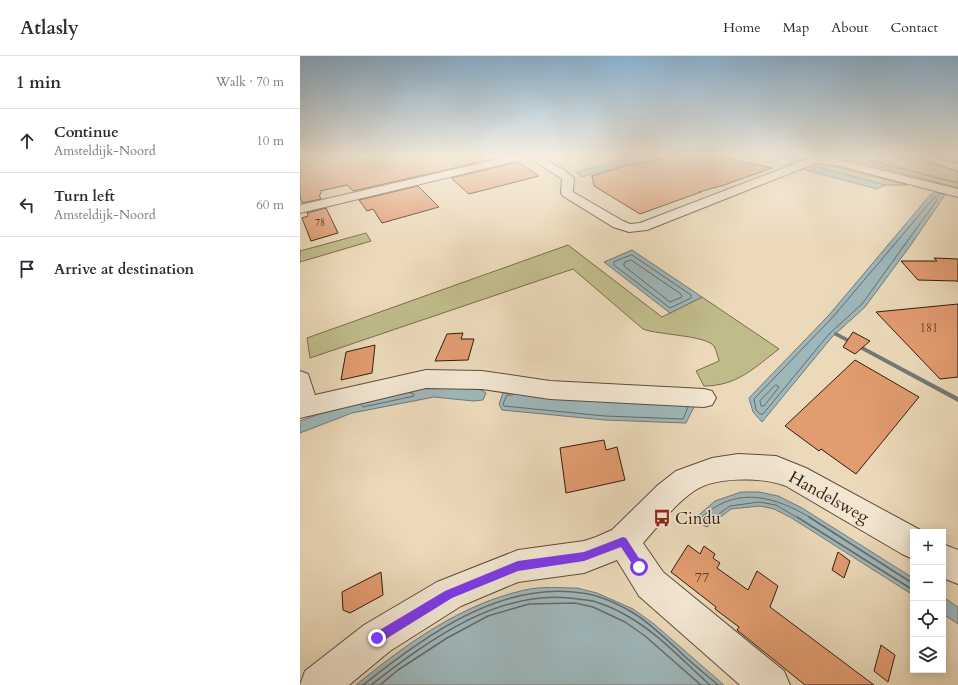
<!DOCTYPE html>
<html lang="en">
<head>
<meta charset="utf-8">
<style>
  body { margin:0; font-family:Cardo,serif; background:#f7f7f7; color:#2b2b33 }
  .controls { position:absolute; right:12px; bottom:12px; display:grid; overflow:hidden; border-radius:0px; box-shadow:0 2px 10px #0003 }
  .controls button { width:36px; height:36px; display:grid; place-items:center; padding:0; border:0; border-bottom:1px solid #e1e1e2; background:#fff; color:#2b2b33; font:20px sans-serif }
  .stop { position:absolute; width:12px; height:12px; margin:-9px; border:3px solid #7c3aed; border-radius:50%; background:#fff }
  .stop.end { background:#7c3aed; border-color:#fff; box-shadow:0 1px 4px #0008 }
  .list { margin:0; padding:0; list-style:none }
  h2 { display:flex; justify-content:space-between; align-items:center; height:52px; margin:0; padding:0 16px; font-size:17px }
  h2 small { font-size:13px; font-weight:400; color:#7c7c81 }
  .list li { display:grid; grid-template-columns:26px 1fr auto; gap:12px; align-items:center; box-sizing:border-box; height:64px; padding:0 16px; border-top:1px solid #e1e1e2 }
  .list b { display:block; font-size:15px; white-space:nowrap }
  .list p { margin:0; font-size:13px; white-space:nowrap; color:#7c7c81 }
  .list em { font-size:13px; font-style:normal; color:#7c7c81 }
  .icon { flex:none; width:22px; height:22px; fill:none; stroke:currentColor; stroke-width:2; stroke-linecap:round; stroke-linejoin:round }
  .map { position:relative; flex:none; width:658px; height:629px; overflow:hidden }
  header { display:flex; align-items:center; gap:24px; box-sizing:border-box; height:56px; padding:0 20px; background:#fff; border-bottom:1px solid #e1e1e2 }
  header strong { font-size:19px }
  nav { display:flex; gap:22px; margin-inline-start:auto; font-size:14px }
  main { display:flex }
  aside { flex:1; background:#fff }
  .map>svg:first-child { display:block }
</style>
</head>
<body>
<header>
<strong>Atlasly</strong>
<nav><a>Home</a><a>Map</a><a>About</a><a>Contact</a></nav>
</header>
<main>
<aside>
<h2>1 min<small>Walk · 70 m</small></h2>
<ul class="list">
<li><svg class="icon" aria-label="ahead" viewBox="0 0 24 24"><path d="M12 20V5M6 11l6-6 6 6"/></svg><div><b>Continue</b><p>Amsteldijk-Noord</p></div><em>10 m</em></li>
<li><svg class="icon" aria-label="left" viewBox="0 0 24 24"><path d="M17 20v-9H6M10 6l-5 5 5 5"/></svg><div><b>Turn left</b><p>Amsteldijk-Noord</p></div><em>60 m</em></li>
<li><svg class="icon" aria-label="arrive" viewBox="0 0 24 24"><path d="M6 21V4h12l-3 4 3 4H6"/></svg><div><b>Arrive at destination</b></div></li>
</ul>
</aside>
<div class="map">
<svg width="658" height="629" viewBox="0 0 658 629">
  <rect width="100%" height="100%" fill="#ebd9b9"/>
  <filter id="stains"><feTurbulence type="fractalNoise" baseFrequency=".005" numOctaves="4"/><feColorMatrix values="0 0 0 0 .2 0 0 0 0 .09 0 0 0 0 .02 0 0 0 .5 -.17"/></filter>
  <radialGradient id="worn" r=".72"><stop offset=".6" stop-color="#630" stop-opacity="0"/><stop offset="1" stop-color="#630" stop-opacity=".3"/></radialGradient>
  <g fill="#c0bc8a" stroke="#786c4d">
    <path d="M477 101H499L607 129H585L516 111 509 115 488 108 493 105Z"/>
    <path d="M542 101H617L658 115V132Z"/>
    <path d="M66 177 71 185 0 206V195Z"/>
    <path d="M268 189 362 261 402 241 479 293C454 312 437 330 404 330L396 315 419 305C418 300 416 294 414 290 405 279 358 279 343 273L273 213 10 302 7 282Z"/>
  </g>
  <g fill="#9eb7bb" stroke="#727977">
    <path d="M334 101H353L282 121 276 116Z"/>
    <path d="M516 111 585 129 577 133 509 115Z"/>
    <path d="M636 136 645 139 610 190 565 251 532 281 462 366 453 356 449 342 529 259 631 138Z"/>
    <path d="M332 194 402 241 370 257 304 206Z"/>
    <path d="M145 331 182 334 186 337 183 344 173 345 134 341 52 357 0 377V365L55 345 108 333Z"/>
    <path d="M204 334 396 347 386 367 305 364 202 354 199 348Z"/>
    <path d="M441 436H459L478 440 502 452 613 522V539L490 461 474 453 460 450 431 453 407 471 393 464 415 445Z"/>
    <path d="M277 532 297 537 333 553 354 568 424 629H56C106 588 161 548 225 534 242 530 261 532 277 532Z"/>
    <path d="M643 541 658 551V568L643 558Z"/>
  </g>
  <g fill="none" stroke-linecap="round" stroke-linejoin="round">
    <g stroke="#686a66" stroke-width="1">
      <path d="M635 141 637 144 562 248 529 278 463 358H460L456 354 454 343 532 262Z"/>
      <path d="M332 199 391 239V242L370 252 314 209V206Z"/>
      <path d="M331 204 381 238 382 241 370 246 324 210V207Z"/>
      <path d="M476 329 479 331 464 350H461L460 345Z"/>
      <path d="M213 339H207L203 348 204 350 305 360 383 363 388 351"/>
      <path d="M61 348 63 351 114 340 113 337H110"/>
      <path d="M401 462C436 429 474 440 511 462"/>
      <path d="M413 462 430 450 459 446 476 449 498 462"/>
    </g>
    <g stroke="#686a66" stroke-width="1.5">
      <path d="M402 461V464L407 466 414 461"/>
      <path d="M497 461 613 534"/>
      <path d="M509 461 609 525H613"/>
      <path d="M63 629C123 581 201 524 282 537 299 539 316 547 330 555 348 565 362 580 377 593 390 606 404 617 418 629"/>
      <path d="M71 629C129 584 200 531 278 543 283 544 290 544 296 546 306 549 319 555 329 561 359 578 384 606 410 629"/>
      <path d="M80 629 98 614 147 582 188 560 229 548 275 547 293 551 325 566 345 580 401 629"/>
    </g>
    <g fill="#727977" fill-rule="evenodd">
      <path d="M568 103 658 126V128L567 105Z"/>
      <path d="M536 276 658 341V346L534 279V277Z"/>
    </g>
  </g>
  <g fill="#e29c70" stroke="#311d10">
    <path d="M0 101H203L53 135 47 129 20 135 21 138 19 139 21 143 2 147 0 141Z"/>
    <path d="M370 101H421L472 112 424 129 399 136H401L340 158 294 130 292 120 329 109Z"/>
    <path d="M218 106 239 120 169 138 151 122Z"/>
    <path d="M118 130 139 151 82 167 73 153 67 155 59 144Z"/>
    <path d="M26 152 38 177 11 185 2 162 8 160 7 157Z"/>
    <path d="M634 202 658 203V226L657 225 618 224 601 205H637Z"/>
    <path d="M658 248V321L640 323 576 256Z"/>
    <path d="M553 276 570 285 555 298 543 291Z"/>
    <path d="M163 277 161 283H174L168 304 135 305 147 278Z"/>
    <path d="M75 289 72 317 41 324 46 296Z"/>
    <path d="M555 304 619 341 556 418 521 393 519 395 485 370Z"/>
    <path d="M304 384 306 394 317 391 325 424 266 437 260 392Z"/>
    <path d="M388 489 400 498 404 490 415 498 413 502 420 507 417 512 448 534 457 515 478 530 470 551 574 629H505L437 574 439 571 415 553 416 551 371 516Z"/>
    <path d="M538 496 550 505 544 522 532 514Z"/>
    <path d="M81 516 83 539 50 557 43 554 42 536Z"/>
    <path d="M581 589 595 599 588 626 574 615Z"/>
  </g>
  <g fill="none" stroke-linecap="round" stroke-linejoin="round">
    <g stroke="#604c3a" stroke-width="2">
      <g id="minor">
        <path d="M208 101H225L220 104 0 157V149Z"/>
        <path d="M228 101H240L264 114 274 122 273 136 323 165 330 168 340 167 510 102 509 101H521L540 104 658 133V141L540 110 516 107 347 174 329 176 313 171 263 140 261 137 262 123Z"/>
        <path d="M126 314 182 315 250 325 404 333 412 335 416 342 412 349 404 351 250 343 182 333 126 332 0 362V315L8 318 15 339Z"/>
        <path d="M438 398 476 400 506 412 624 476H613V503L602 498 486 430C463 421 415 420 394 435 375 448 359 469 343 487L363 516 484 615 490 629H440L339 540 317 504 284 517 218 526 161 550 90 595 49 629H0L5 615 64 569 137 526 218 494 284 485 296 481 312 474 358 429 376 415 412 402Z"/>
        <path d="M643 488 658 494V528L643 522Z"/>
      </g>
    </g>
    <g stroke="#311d10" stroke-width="2">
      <path id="major" d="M620 101H634L658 108V115L621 103Z"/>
    </g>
    <use href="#minor" fill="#f2e6d2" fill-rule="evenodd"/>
    <use href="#major" fill="#ebd9b9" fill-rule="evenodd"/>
  </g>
  <linearGradient id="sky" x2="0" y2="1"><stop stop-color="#8ab5d6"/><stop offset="0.53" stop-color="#f6eee0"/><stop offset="1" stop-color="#f6eee0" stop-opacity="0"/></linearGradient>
  <rect width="658" height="189" fill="url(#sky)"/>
  <path fill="#7c3aed" d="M323 481 326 482 342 507 344 511 342 514 339 516 336 514 321 491 284 505 218 515 152 542 81 586 77 587 73 586 72 582 73 578 145 535 218 505 284 496Z"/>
  <defs>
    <g id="bus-bare" transform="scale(1.38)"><path d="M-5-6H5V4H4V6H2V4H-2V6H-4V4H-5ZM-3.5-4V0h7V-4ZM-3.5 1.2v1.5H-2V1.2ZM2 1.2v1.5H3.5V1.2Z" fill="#8f2418" stroke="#f2e6d2" stroke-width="2.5" paint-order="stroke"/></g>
  </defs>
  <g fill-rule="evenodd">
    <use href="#bus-bare" x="362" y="462"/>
  </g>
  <g text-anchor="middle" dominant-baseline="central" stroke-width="3" stroke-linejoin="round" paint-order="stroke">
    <g font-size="10" fill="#5d3d28">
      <text x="20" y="167">78</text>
    </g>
    <g font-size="12" fill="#5d3d28">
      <text x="629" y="272">181</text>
    </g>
    <g font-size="14" fill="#5d3d28">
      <text x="402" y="521">77</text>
    </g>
    <g font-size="17" fill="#311d10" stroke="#f2e6d2">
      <text transform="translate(529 441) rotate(29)">Handelsweg</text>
    </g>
    <g font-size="17" fill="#311d10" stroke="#f2e6d2" text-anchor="start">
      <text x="375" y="462">Cindu</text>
    </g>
  </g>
  <rect width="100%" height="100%" filter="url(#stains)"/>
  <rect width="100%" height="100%" fill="url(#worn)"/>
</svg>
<div class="controls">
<button>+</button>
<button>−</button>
<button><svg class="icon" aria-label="locate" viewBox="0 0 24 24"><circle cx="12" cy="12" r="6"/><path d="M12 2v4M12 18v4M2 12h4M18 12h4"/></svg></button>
<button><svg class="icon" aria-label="layers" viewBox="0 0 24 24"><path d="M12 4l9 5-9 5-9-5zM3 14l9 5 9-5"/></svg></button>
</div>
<div class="stop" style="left:339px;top:511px"></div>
<div class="stop end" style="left:77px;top:582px"></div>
</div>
</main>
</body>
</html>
